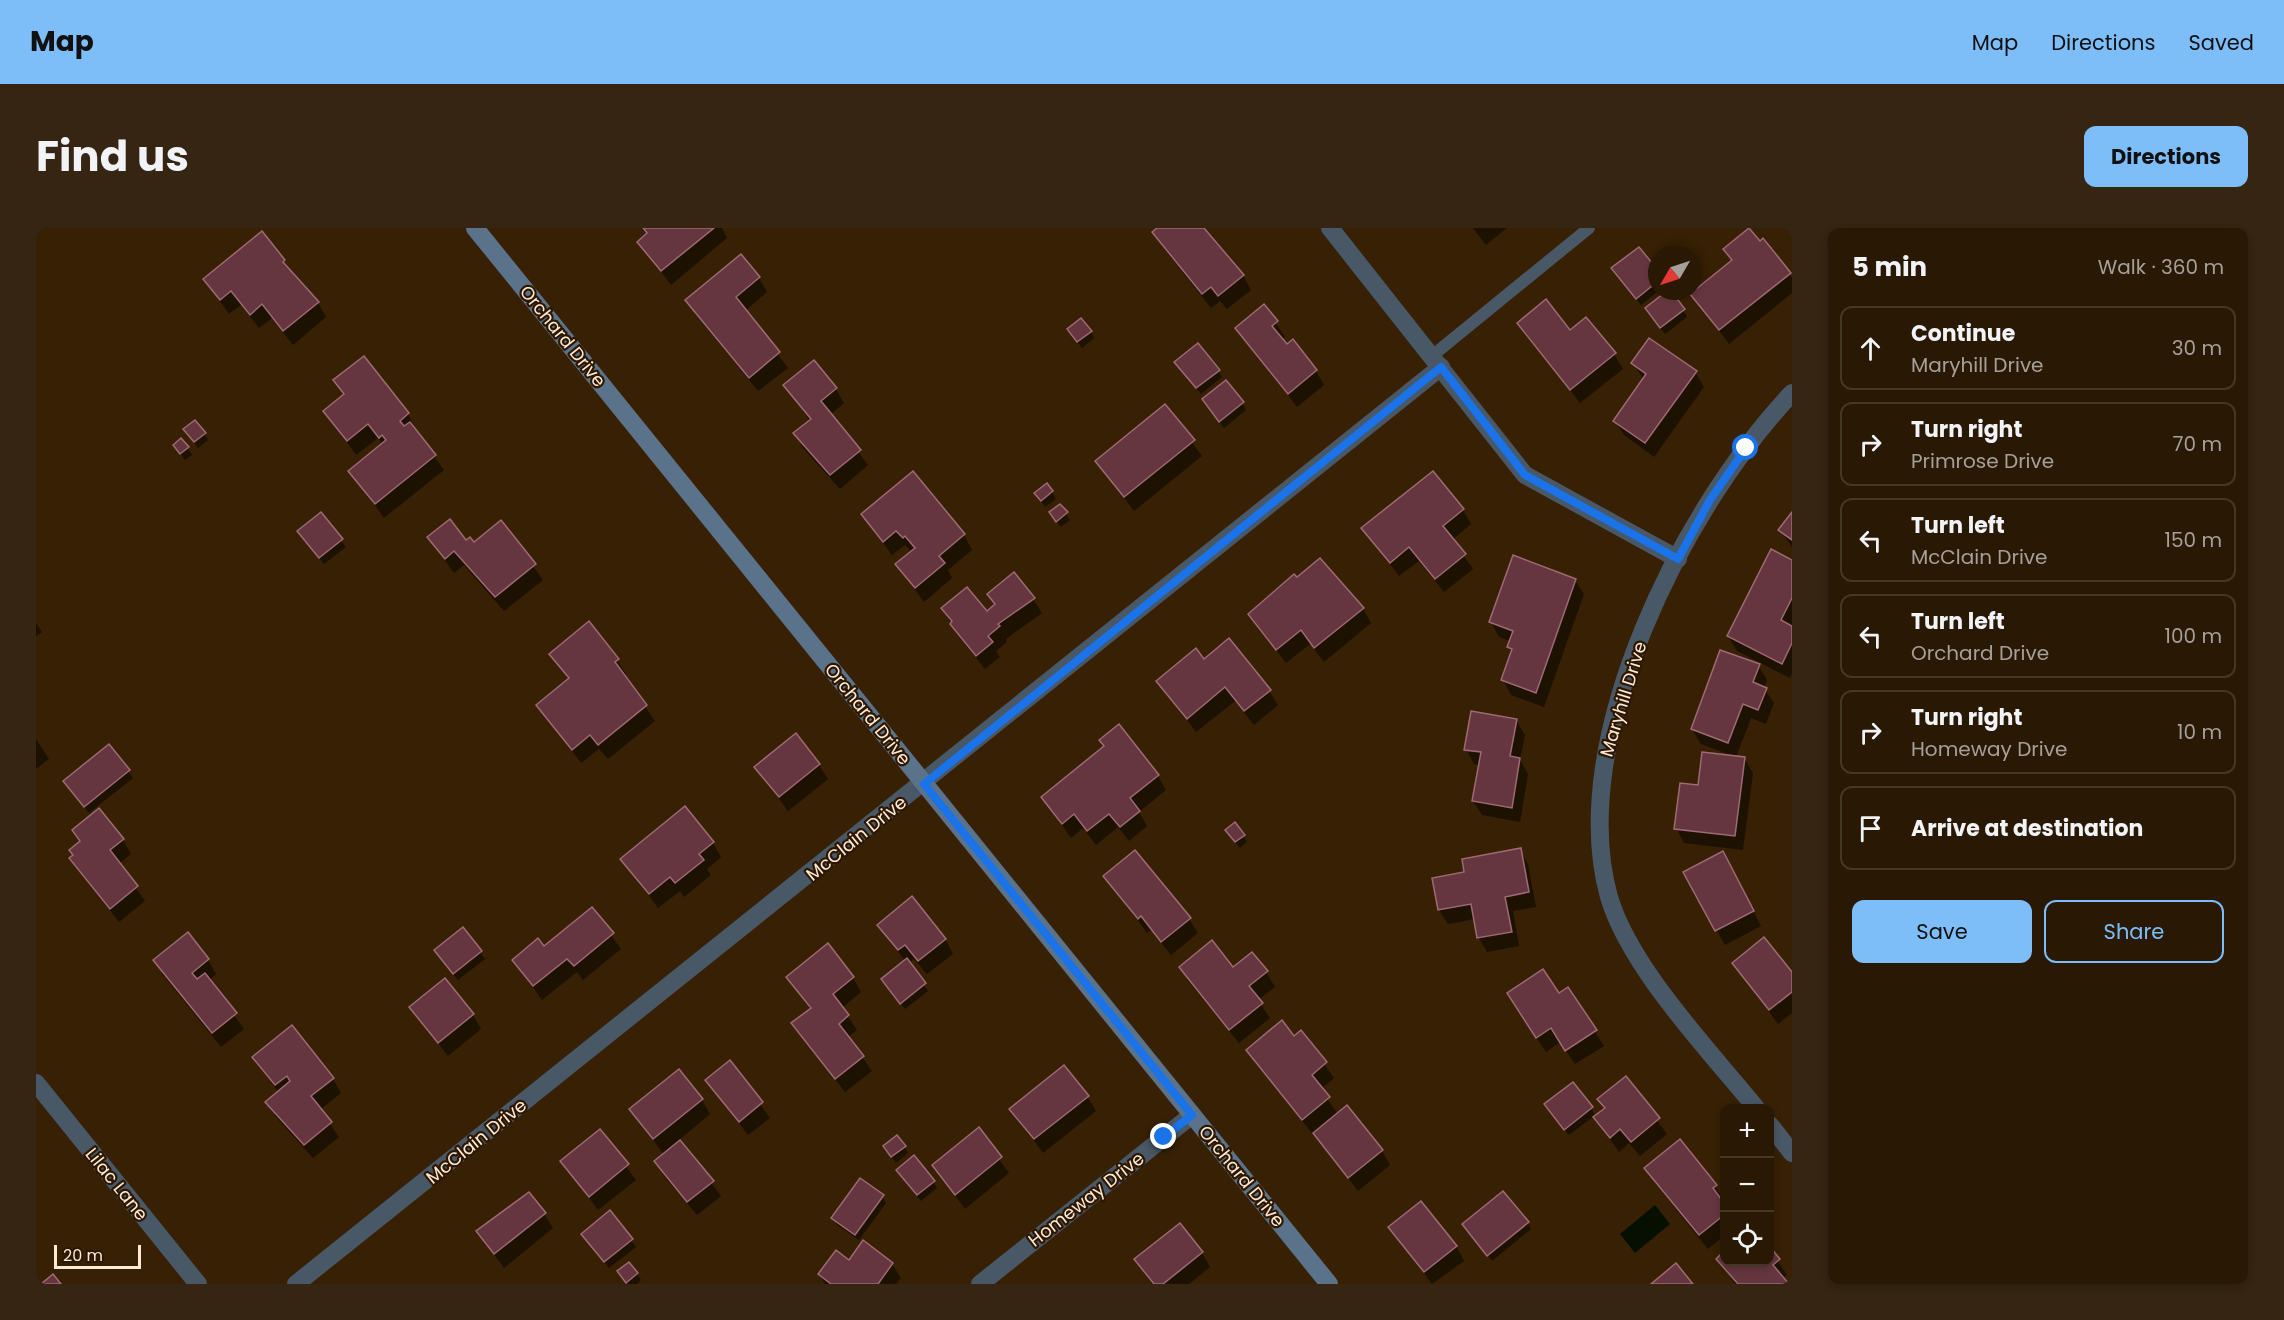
<!DOCTYPE html>
<html lang="en">
<head>
<meta charset="utf-8">
<style>
  body { margin:0; font-family:Poppins,sans-serif; background:#352512; color:#f1f3f6 }
  .controls { position:absolute; right:18px; bottom:18px; display:grid; overflow:hidden; border-radius:12px; box-shadow:0 3px 9px #0003 }
  .controls button { width:54px; height:54px; display:grid; place-items:center; padding:0; border:0; border-bottom:2px solid #453725; background:#291803; color:#f1f3f6; font:30px sans-serif }
  .compass { position:absolute; left:1612px; top:18px; width:54px; height:54px; border-radius:50%; background:#291803; box-shadow:0 3px 9px #0003; rotate:231deg }
  .scale { position:absolute; left:18px; bottom:15px; width:87px; box-sizing:border-box; padding-left:6px; border:3px solid #fdead6; border-top:0; font-size:16px; line-height:21px; white-space:nowrap; color:#fdead6; -webkit-text-stroke:4px #2d1700; paint-order:stroke }
  .stop { position:absolute; width:18px; height:18px; margin:-14px; border:4px solid #1a73e8; border-radius:50%; background:#fff }
  .stop.end { background:#1a73e8; border-color:#fff; box-shadow:0 2px 6px #0008 }
  .list { margin:0; padding:0; list-style:none }
  h2 { display:flex; justify-content:space-between; align-items:center; height:78px; margin:0; padding:0 24px; font-size:26px }
  h2 small { font-size:20px; font-weight:400; color:#a5a09a }
  .list li { display:grid; grid-template-columns:39px 1fr auto; gap:18px; align-items:center; box-sizing:border-box; height:84px; margin:0 12px 12px; padding:0 12px; border:2px solid #453725; border-radius:12px }
  .list b { display:block; font-size:22px; white-space:nowrap }
  .list p { margin:0; font-size:20px; white-space:nowrap; color:#a5a09a }
  .list em { font-size:20px; font-style:normal; color:#a5a09a }
  .actions { display:flex; gap:12px; padding:18px 24px }
  .actions a { flex:1; padding:14px 0; border:2px solid #7dbef9; border-radius:12px; text-align:center; font-size:21px; color:#7dbef9 }
  .actions .main { background:#7dbef9; color:#111 }
  .icon { flex:none; width:33px; height:33px; fill:none; stroke:currentColor; stroke-width:2; stroke-linecap:round; stroke-linejoin:round }
  .map { position:relative; flex:none; width:1756px; height:1056px; overflow:hidden; border-radius:12px }
  header { display:flex; align-items:center; gap:36px; box-sizing:border-box; height:84px; padding:0 30px; background:#7dbef9; color:#111 }
  header strong { font-size:28px }
  nav { display:flex; gap:33px; margin-inline-start:auto; font-size:21px }
  .intro { display:flex; align-items:center; justify-content:space-between; box-sizing:border-box; height:144px; padding:0 36px }
  h1 { margin:0; font-size:42px }
  .button { padding:15px 27px; border-radius:12px; background:#7dbef9; color:#111; font-size:21px; font-weight:700 }
  main { display:flex; gap:36px; padding:0 36px }
  aside { flex:1; background:#291803; border-radius:12px; box-shadow:0 3px 9px #0003 }
  .map>svg:first-child { display:block }
</style>
</head>
<body>
<header>
<strong>Map</strong>
<nav><a>Map</a><a>Directions</a><a>Saved</a></nav>
</header>
<div class="intro"><h1>Find us</h1><a class="button">Directions</a></div>
<main>
<div class="map">
<svg width="1756" height="1056" viewBox="0 0 1756 1056">
  <rect width="100%" height="100%" fill="#372004"/>
  <path fill="#060f00" d="M1619 977 1634 996 1599 1025 1584 1006Z"/>
  <g fill="#0007">
    <path d="M605 0H686L691 10 635 57 603 14 611 7Z"/>
    <path d="M1124 0H1167L1207 47 1215 62 1191 81 1184 73 1175 80 1127 19 1118 4Z"/>
    <path d="M1437 0H1471L1450 17Z"/>
    <path d="M226 6 255 45 282 75 290 89 257 117 236 90 223 100 205 77 193 86 169 52Z"/>
    <path d="M1689 22 1753 46 1756 50V65L1693 116 1656 66 1696 34Z"/>
    <path d="M1621 44 1622 63 1605 77 1581 47Z"/>
    <path d="M723 50 731 64 709 83 752 140 722 163 660 87 651 72Z"/>
    <path d="M1228 78 1249 109 1245 112 1280 143 1288 157 1261 179 1201 100Z"/>
    <path d="M1647 82 1651 89 1629 106 1615 88Z"/>
    <path d="M1483 95 1534 104 1578 126 1587 141 1544 175Z"/>
    <path d="M1055 104 1058 110 1046 120 1037 108Z"/>
    <path d="M327 130 372 186 380 201 379 202 408 242 348 290 314 243 347 217 342 210 320 227 289 183 308 168 299 153Z"/>
    <path d="M1597 135 1659 144 1668 159 1618 229 1588 207 1579 193 1608 152Z"/>
    <path d="M1144 141 1182 142 1186 149 1165 166Z"/>
    <path d="M749 157 800 161 808 175 794 187 832 237 804 261 767 220 759 205 774 193Z"/>
    <path d="M1167 172 1206 175 1210 182 1188 200Z"/>
    <path d="M1129 178 1166 228 1098 283 1061 233Z"/>
    <path d="M149 202 168 205 172 212 162 220Z"/>
    <path d="M152 220 156 227 149 232 143 224Z"/>
    <path d="M877 245 928 307 936 322 912 342 916 350 888 374 861 337 876 324 869 317 856 327 827 287Z"/>
    <path d="M1016 264 1020 271 1009 279 1000 266Z"/>
    <path d="M1024 278 1034 292 1025 299 1019 292Z"/>
    <path d="M1427 282 1435 296 1416 312 1437 341 1408 364 1383 333 1363 348 1327 300Z"/>
    <path d="M284 286 310 319 288 336 267 310Z"/>
    <path d="M1756 287V319L1744 302Z"/>
    <path d="M465 294 507 352 468 383 428 337 418 345 393 310 438 317Z"/>
    <path d="M1283 332 1327 381 1335 395 1288 434 1274 416 1250 435 1214 387 1235 366Z"/>
    <path d="M1756 333V446L1754 450 1701 423 1692 408Z"/>
    <path d="M1539 352 1548 366 1508 479 1475 467 1467 452 1476 425 1472 419 1474 413 1463 409 1455 394Z"/>
    <path d="M953 366 997 371 1006 385 970 411 971 414 960 423 964 429 949 441 924 410 907 380 950 385 960 377Z"/>
    <path d="M0 395 6 404 0 408Z"/>
    <path d="M515 426 581 432 590 446 588 448 619 493 572 531 563 521 545 535 502 477 533 452Z"/>
    <path d="M1168 433 1233 463 1242 477 1218 497 1199 473 1160 504 1122 453Z"/>
    <path d="M1722 437 1731 452 1728 460 1738 475 1730 496 1715 490 1700 529 1708 530 1717 545 1707 622 1648 615 1640 600 1663 559 1697 528 1665 516 1656 501Z"/>
    <path d="M1480 492 1489 507 1484 532 1492 546 1484 594 1446 587 1437 573 1444 537 1438 536 1430 521Z"/>
    <path d="M0 511 13 531 0 541Z"/>
    <path d="M73 518 97 550 53 585 33 560Z"/>
    <path d="M783 537 792 551 752 583 720 539Z"/>
    <path d="M1122 548 1130 562 1103 584 1111 598 1093 613 1082 599 1060 617 1047 600 1035 610 1007 570Z"/>
    <path d="M37 603 87 612 95 626 83 636 109 673 83 694 34 631 44 614Z"/>
    <path d="M1207 608 1211 614 1204 620 1195 609Z"/>
    <path d="M677 615 685 629 671 641 675 647 648 669 644 663 622 680 586 631Z"/>
    <path d="M1484 622 1492 636 1500 679 1477 683 1483 718 1451 724 1443 710 1439 691 1412 696 1403 682 1398 652 1429 646Z"/>
    <path d="M1695 640 1725 698 1689 717 1649 645Z"/>
    <path d="M1069 648 1153 691 1162 705 1135 727 1115 702 1111 705Z"/>
    <path d="M556 681 585 721 547 752 541 744 506 772 478 732 508 720Z"/>
    <path d="M843 697 909 711 917 726 891 746 878 731 872 735 892 763 869 781 847 752 869 733Z"/>
    <path d="M426 701 449 731 422 752 404 729Z"/>
    <path d="M172 732 180 746 173 753 208 801 185 819 127 747 119 733Z"/>
    <path d="M1698 735 1756 747V785L1742 796Z"/>
    <path d="M1145 739 1230 744 1239 759 1222 772 1234 790 1203 815 1153 754Z"/>
    <path d="M752 749 817 750 825 764 806 780 821 802 812 809 836 843 809 864 757 796 775 782Z"/>
    <path d="M1532 761 1568 818 1539 836 1524 814 1510 824 1481 780 1522 767Z"/>
    <path d="M375 779 437 787 445 801 412 828Z"/>
    <path d="M1265 804 1298 850 1285 861 1302 887 1346 923 1354 937 1322 963 1278 904 1276 905 1220 836 1211 822 1258 810Z"/>
    <path d="M218 830 297 851 305 865 284 882 303 909 277 930 240 889 231 874 243 865Z"/>
    <path d="M693 834 734 890 712 907 671 852Z"/>
    <path d="M1590 850 1631 906 1604 928 1593 915 1583 924 1558 888 1533 907 1514 883 1537 856 1560 888 1569 881 1563 871Z"/>
    <path d="M1051 868 1060 883 1007 925 975 881Z"/>
    <path d="M666 872 674 886 643 912 685 968 661 987 628 948 620 933 628 927 595 881Z"/>
    <path d="M942 902 973 945 929 981 898 938Z"/>
    <path d="M564 903 600 952 562 982 526 933Z"/>
    <path d="M868 918 872 925 860 935 853 925Z"/>
    <path d="M1610 940 1679 958 1688 972 1686 974 1688 977V1008L1672 1021 1619 955Z"/>
    <path d="M866 949 897 953 901 960 885 973Z"/>
    <path d="M846 968 850 975 823 1012 801 997 797 990Z"/>
    <path d="M574 984 600 1019 573 1040 551 1013Z"/>
    <path d="M508 986 517 1000 468 1040 442 1004Z"/>
    <path d="M1492 995 1495 1001 1456 1033 1428 996Z"/>
    <path d="M1354 999 1420 1018 1428 1033 1396 1056Z"/>
    <path d="M1734 1021 1751 1047 1747 1051 1751 1056H1699L1682 1031 1688 1025V1034H1734Z"/>
    <path d="M1166 1025 1174 1039 1153 1056H1116L1100 1032Z"/>
    <path d="M813 1034 856 1036 865 1050 860 1056H789L783 1047Z"/>
    <path d="M601 1046 605 1052 601 1056H592L587 1051Z"/>
  </g>
  <g fill="#65363f" stroke="#9e6a74" stroke-width="1.5">
    <path d="M607 0H678L625 43 601 14 611 5Z"/>
    <path d="M1121 0H1168L1208 47 1182 68 1175 59 1166 66 1116 4Z"/>
    <path d="M1713 0 1724 13 1727 10 1755 45 1683 102 1654 66 1696 32 1687 21Z"/>
    <path d="M226 3 249 32 247 34 283 74 247 103 226 76 214 87 195 63 184 72 167 51Z"/>
    <path d="M1603 19 1621 41V54L1600 71 1575 40Z"/>
    <path d="M705 26 724 49 700 69 744 124 713 150 649 72Z"/>
    <path d="M1631 63H1635L1649 81 1624 100 1609 80Z"/>
    <path d="M1510 71 1534 102 1550 89 1580 125 1534 162 1481 95Z"/>
    <path d="M1228 76 1242 93 1236 98 1251 116 1257 111 1281 142 1252 166 1199 100Z"/>
    <path d="M1045 90 1056 103 1041 114 1031 101Z"/>
    <path d="M1613 110 1661 143 1609 215 1577 193 1610 146 1595 135Z"/>
    <path d="M1162 115 1184 142 1160 160 1138 134Z"/>
    <path d="M328 128 373 185 364 193 368 198 374 194 400 227 339 276 312 243 350 212 346 207 343 210 332 196 311 213 287 183 308 166 297 152Z"/>
    <path d="M778 132 801 160 785 173 825 222 794 247 757 205 775 191 747 157Z"/>
    <path d="M1190 152 1208 174 1183 194 1166 171Z"/>
    <path d="M1129 176 1159 212 1088 269 1059 233Z"/>
    <path d="M159 192 170 205 158 214 147 201Z"/>
    <path d="M145 210 153 219 144 226 137 217Z"/>
    <path d="M877 243 929 306 903 328 909 335 879 360 859 336 879 320 869 308 867 310 860 303 847 314 825 286Z"/>
    <path d="M1397 243 1428 281 1407 298 1430 326 1399 351 1373 319 1354 335 1325 300Z"/>
    <path d="M1011 255 1017 263 1005 273 998 265Z"/>
    <path d="M1024 276 1032 284 1020 294 1013 284Z"/>
    <path d="M285 284 307 311 283 330 261 303Z"/>
    <path d="M1756 284V312L1742 302Z"/>
    <path d="M414 291 430 312 434 309 438 314 465 292 500 336 459 369 418 323 409 331 391 309Z"/>
    <path d="M1735 321 1756 332V370L1745 392 1756 398V415L1746 436 1691 408Z"/>
    <path d="M1477 327 1540 351 1500 465 1465 452 1476 421 1471 419 1477 403 1453 394Z"/>
    <path d="M1284 330 1328 380 1278 420 1265 402 1240 422 1212 386 1258 346 1261 349Z"/>
    <path d="M978 344 999 370 962 396 964 398 952 408 957 414 940 428 914 396 916 393 905 380 931 359 951 383 959 376 951 366Z"/>
    <path d="M553 393 583 431 579 434 611 477 562 517 554 507 536 522 500 477 533 450 513 426Z"/>
    <path d="M1193 410 1235 462 1208 483 1189 459 1151 491 1120 453 1160 420 1168 431Z"/>
    <path d="M1684 422 1724 436 1717 454 1731 460 1722 482 1707 476 1692 515 1655 501Z"/>
    <path d="M1435 483 1481 491 1474 528 1484 530 1476 580 1436 573 1445 524 1428 522Z"/>
    <path d="M1083 496 1123 547 1094 570 1104 583 1084 599 1073 586 1051 603 1038 586 1026 596 1005 569 1068 518 1063 512Z"/>
    <path d="M760 505 784 536 743 569 718 539Z"/>
    <path d="M73 516 94 542 48 579 27 553Z"/>
    <path d="M1666 524 1709 529 1699 608 1638 601 1644 555 1662 557Z"/>
    <path d="M649 578 678 614 663 626 668 632 639 655 634 649 613 666 584 631Z"/>
    <path d="M63 580 88 611 74 622 102 658 74 681 33 630 37 627 33 622 44 613 36 602Z"/>
    <path d="M1199 594 1209 607 1199 614 1189 602Z"/>
    <path d="M1485 620 1493 664 1469 669 1476 704 1441 710 1435 676 1402 682 1396 650 1428 644 1426 631Z"/>
    <path d="M1099 622 1155 690 1125 714 1105 688 1102 691 1067 648Z"/>
    <path d="M1687 623 1718 683 1679 703 1647 644Z"/>
    <path d="M876 668 910 711 882 733 869 717 862 722 841 697Z"/>
    <path d="M556 679 578 705 538 738 531 731 497 758 476 732 502 710 508 718Z"/>
    <path d="M427 699 446 723 417 746 398 722Z"/>
    <path d="M152 704 173 731 156 745 161 751 169 745 201 785 176 805 117 732Z"/>
    <path d="M1728 709 1756 744V764L1733 782 1696 735Z"/>
    <path d="M1176 712 1197 739 1216 724 1232 743 1213 758 1227 775 1193 802 1143 739Z"/>
    <path d="M792 715 818 749 797 766 813 787 803 796 828 828 799 851 755 795 775 780 750 749Z"/>
    <path d="M871 730 890 755 864 776 845 751Z"/>
    <path d="M1507 741 1523 765 1532 759 1561 802 1529 823 1515 800 1500 810 1471 765Z"/>
    <path d="M409 750 438 786 402 815 373 779Z"/>
    <path d="M1246 792 1258 808 1265 802 1291 834 1276 847 1294 869 1266 892 1210 822Z"/>
    <path d="M256 797 298 850 275 868 296 894 268 917 229 874 254 853 251 848 239 857 216 829Z"/>
    <path d="M694 832 727 874 703 894 669 852Z"/>
    <path d="M1028 837 1053 868 998 911 973 881Z"/>
    <path d="M643 841 667 871 617 911 593 881Z"/>
    <path d="M1590 848 1624 890 1595 914 1584 901 1574 910 1557 889 1569 880 1561 871Z"/>
    <path d="M1537 854 1557 879 1528 902 1508 876Z"/>
    <path d="M1311 877 1347 922 1312 950 1277 905Z"/>
    <path d="M943 899 966 929 919 967 896 937Z"/>
    <path d="M564 901 593 936 553 969 524 933Z"/>
    <path d="M861 907 870 918 855 929 847 918Z"/>
    <path d="M1644 911 1681 957 1677 960 1688 975V987L1663 1007 1608 940Z"/>
    <path d="M644 912 678 953 651 974 618 933Z"/>
    <path d="M878 927 899 953 881 967 860 942Z"/>
    <path d="M824 950 848 967 819 1007 795 990Z"/>
    <path d="M1467 963 1493 994 1451 1028 1426 996Z"/>
    <path d="M493 964 510 985 458 1026 440 1003Z"/>
    <path d="M1385 973 1421 1018 1388 1044 1352 999Z"/>
    <path d="M574 982 597 1011 568 1034 545 1006Z"/>
    <path d="M1144 995 1167 1024 1127 1056H1118L1098 1031Z"/>
    <path d="M827 1012 857 1035 842 1056H795L782 1046 800 1022 813 1032Z"/>
    <path d="M1734 1019 1744 1031 1737 1037 1753 1056H1702L1680 1031 1688 1023V1034H1734Z"/>
    <path d="M593 1034 602 1045 590 1055 581 1043Z"/>
    <path d="M1640 1035 1657 1056H1615Z"/>
    <path d="M17 1046 25 1056H5Z"/>
  </g>
  <g fill="none" stroke-linecap="round" stroke-linejoin="round">
    <path stroke="#495866" stroke-width="12" d="M1396 128 1553 0"/>
    <g stroke="#495866" stroke-width="18">
      <path d="M1294 0 1489 247 1642 331"/>
      <path d="M0 855 162 1056"/>
      <path d="M1720 880C1673 822 1594 740 1573 669 1529 511 1649 278 1756 165"/>
      <path d="M1734 897 1756 925"/>
      <path d="M260 1056 1405 139"/>
      <path d="M944 1056 1156 887"/>
    </g>
    <path stroke="#5b738a" stroke-width="18" d="M439 0 1293 1056"/>
  </g>
  <g fill="none" stroke-linecap="round" stroke-linejoin="round">
    <path stroke="#1a73e8" stroke-width="8" d="M1128 909 1156 887 888 556 1405 139 1489 247 1642 331 1674 272 1710 220"/>
  </g>
  <g text-anchor="middle" dominant-baseline="central" stroke-width="4.5" stroke-linejoin="round" paint-order="stroke">
    <g font-size="18" fill="#fdead6" stroke="#2d1700">
      <text transform="translate(527 108) rotate(51)">Orchard Drive</text>
      <text transform="translate(1587 471) rotate(-73)">Maryhill Drive</text>
      <text transform="translate(832 486) rotate(51)">Orchard Drive</text>
      <text transform="translate(820 610) rotate(-39)">McClain Drive</text>
      <text transform="translate(440 913) rotate(-39)">McClain Drive</text>
      <text transform="translate(1206 948) rotate(51)">Orchard Drive</text>
      <text transform="translate(81 956) rotate(51)">Lilac Lane</text>
      <text transform="translate(1050 971) rotate(-38)">Homeway Drive</text>
    </g>
  </g>
</svg>
<div class="controls">
<button>+</button>
<button>−</button>
<button><svg class="icon" aria-label="locate" viewBox="0 0 24 24"><circle cx="12" cy="12" r="6"/><path d="M12 2v4M12 18v4M2 12h4M18 12h4"/></svg></button>
</div>
<svg class="compass" viewBox="-18 -18 36 36"><path d="M0-13l5 13h-10z" fill="#e53935"/><path d="M0 13l5-13h-10z" fill="#a5a09a"/></svg>
<div class="scale">20 m</div>
<div class="stop" style="left:1710px;top:220px"></div>
<div class="stop end" style="left:1128px;top:909px"></div>
</div>
<aside>
<h2>5 min<small>Walk · 360 m</small></h2>
<ul class="list">
<li><svg class="icon" aria-label="ahead" viewBox="0 0 24 24"><path d="M12 20V5M6 11l6-6 6 6"/></svg><div><b>Continue</b><p>Maryhill Drive</p></div><em>30 m</em></li>
<li><svg class="icon" aria-label="right" viewBox="0 0 24 24"><path d="M7 20v-9h11M14 6l5 5-5 5"/></svg><div><b>Turn right</b><p>Primrose Drive</p></div><em>70 m</em></li>
<li><svg class="icon" aria-label="left" viewBox="0 0 24 24"><path d="M17 20v-9H6M10 6l-5 5 5 5"/></svg><div><b>Turn left</b><p>McClain Drive</p></div><em>150 m</em></li>
<li><svg class="icon" aria-label="left" viewBox="0 0 24 24"><path d="M17 20v-9H6M10 6l-5 5 5 5"/></svg><div><b>Turn left</b><p>Orchard Drive</p></div><em>100 m</em></li>
<li><svg class="icon" aria-label="right" viewBox="0 0 24 24"><path d="M7 20v-9h11M14 6l5 5-5 5"/></svg><div><b>Turn right</b><p>Homeway Drive</p></div><em>10 m</em></li>
<li><svg class="icon" aria-label="arrive" viewBox="0 0 24 24"><path d="M6 21V4h12l-3 4 3 4H6"/></svg><div><b>Arrive at destination</b></div></li>
</ul>
<div class="actions"><a class="main">Save</a><a>Share</a></div>
</aside>
</main>
</body>
</html>
